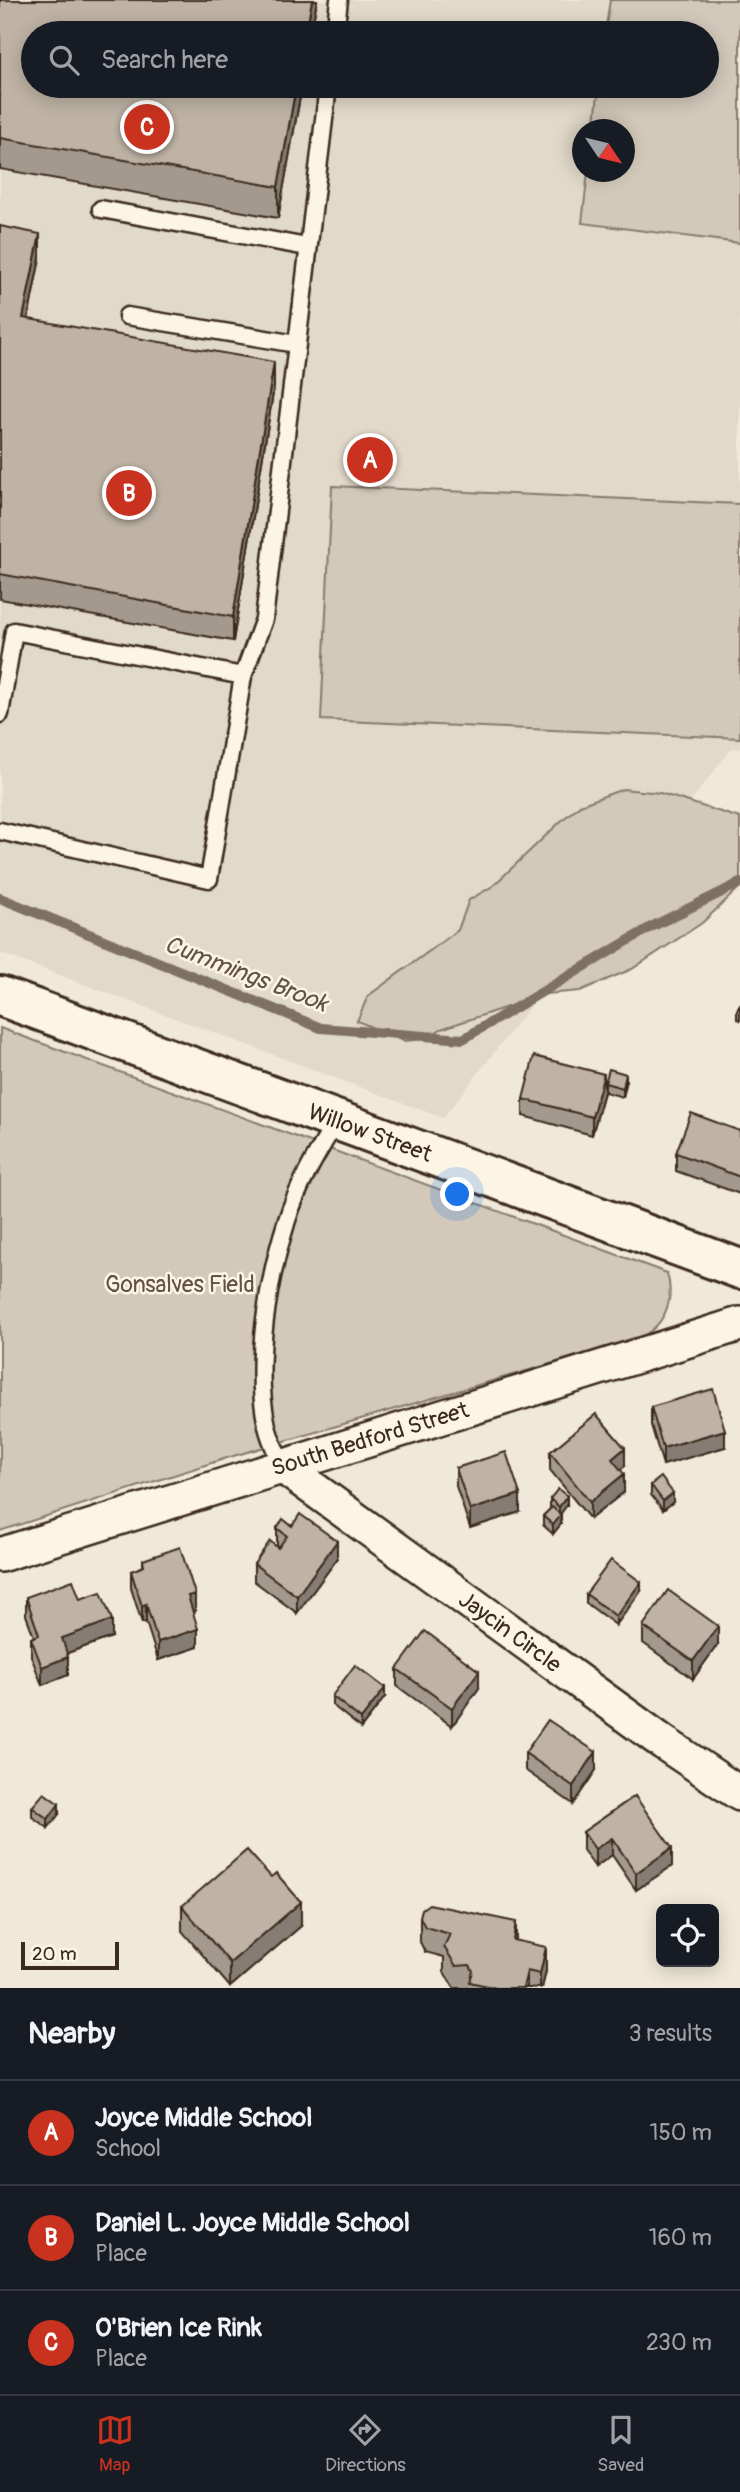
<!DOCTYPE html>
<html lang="en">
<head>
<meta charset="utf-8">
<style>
  body { margin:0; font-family:Pangolin,sans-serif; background:#242831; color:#f1f3f6 }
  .controls { position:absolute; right:21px; bottom:21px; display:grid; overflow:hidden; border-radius:10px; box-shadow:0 4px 18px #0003 }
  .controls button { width:63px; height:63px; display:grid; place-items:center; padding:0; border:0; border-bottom:2px solid #363941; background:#171b24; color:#f1f3f6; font:35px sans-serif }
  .compass { position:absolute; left:572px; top:119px; width:63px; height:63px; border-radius:50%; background:#171b24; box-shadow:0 4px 18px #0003; rotate:125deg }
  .scale { position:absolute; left:21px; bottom:18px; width:98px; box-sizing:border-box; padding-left:7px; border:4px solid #3b2a1e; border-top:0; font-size:19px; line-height:24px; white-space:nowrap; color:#3b2a1e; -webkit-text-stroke:5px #fcf5e5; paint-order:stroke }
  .you { position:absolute; left:458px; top:1195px; width:24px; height:24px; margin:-18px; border:5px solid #fff; border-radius:50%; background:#1a73e8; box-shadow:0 0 0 10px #1a73e833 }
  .badge { display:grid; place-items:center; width:46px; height:46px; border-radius:50%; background:#c8321e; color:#fff; font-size:23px; font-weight:700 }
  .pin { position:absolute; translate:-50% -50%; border:4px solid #fff; box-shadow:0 2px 7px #0006 }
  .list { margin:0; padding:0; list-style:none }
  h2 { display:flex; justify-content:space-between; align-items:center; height:91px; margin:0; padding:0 28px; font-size:30px }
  h2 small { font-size:23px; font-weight:400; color:#9ea1a6 }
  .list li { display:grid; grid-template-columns:46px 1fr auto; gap:21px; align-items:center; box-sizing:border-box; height:105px; padding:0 28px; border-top:2px solid #363941 }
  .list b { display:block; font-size:26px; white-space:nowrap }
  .list p { margin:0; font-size:23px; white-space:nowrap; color:#9ea1a6 }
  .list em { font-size:23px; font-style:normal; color:#9ea1a6 }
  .icon { flex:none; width:38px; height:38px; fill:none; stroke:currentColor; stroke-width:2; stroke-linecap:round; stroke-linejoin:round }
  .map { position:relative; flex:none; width:740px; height:1988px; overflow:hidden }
  .search { position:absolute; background:#171b24; box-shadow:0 4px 18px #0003; left:21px; right:21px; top:21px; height:77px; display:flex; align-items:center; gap:18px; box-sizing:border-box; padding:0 24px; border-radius:38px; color:#9ea1a6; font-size:26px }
  .sheet { height:406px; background:#171b24 }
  nav { display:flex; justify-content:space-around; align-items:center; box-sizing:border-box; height:98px; border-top:2px solid #363941; background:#171b24; font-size:19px; color:#9ea1a6 }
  nav a { display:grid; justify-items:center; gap:4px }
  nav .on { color:#c8321e }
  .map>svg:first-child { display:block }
</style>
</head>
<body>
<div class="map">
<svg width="740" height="1988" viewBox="0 0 740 1988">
  <rect width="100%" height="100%" fill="#f0e9d9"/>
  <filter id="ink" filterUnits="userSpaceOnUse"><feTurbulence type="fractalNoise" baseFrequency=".0143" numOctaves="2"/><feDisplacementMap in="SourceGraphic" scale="14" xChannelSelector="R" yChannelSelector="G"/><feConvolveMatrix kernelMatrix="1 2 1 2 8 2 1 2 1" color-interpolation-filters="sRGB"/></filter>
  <g filter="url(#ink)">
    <path fill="#e1d9c9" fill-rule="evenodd" d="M0 0H740V749L732 748 443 1118 0 953ZM33 33H707V86H33ZM582 130H624V172H582Z"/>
    <g fill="#d2c9ba" stroke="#867a6c" stroke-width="2">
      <path d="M610 0H740V243L582 223 588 172H624V130L594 129 599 86H707V33H605Z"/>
      <path d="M332 486 740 504V738L321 720Z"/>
      <path d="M623 789 660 793 740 818V887L702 923 632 969 580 991 546 994 441 1029 425 1039 405 1041 357 1021 368 996 458 930 469 900 493 886 560 822 580 805Z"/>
      <path d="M0 1028 667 1273C675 1300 665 1326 639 1338L230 1457 0 1531Z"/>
    </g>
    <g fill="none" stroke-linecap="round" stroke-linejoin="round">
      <path stroke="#7e7163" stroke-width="10" d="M0 898 321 1028 463 1039 651 927 740 883"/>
      <g stroke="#3b2a1e" stroke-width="21">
        <g id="lane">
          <path d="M335 33 339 0"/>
          <path d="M101 209 307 247"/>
          <path d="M127 316 296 344"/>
          <path d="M243 676 264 619 328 86"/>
          <path d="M0 714 14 631 243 676 209 879 0 831"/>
          <path d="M282 1466C277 1453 270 1440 267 1426 253 1365 268 1279 287 1220 298 1185 318 1152 337 1120"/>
        </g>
      </g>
      <g stroke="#3b2a1e" stroke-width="38">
        <g id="street">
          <path d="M282 1466 664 1743 740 1794"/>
          <path d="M0 1555 740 1324"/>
        </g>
      </g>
      <g stroke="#3b2a1e" stroke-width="44">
        <path id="secondary" d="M0 996 740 1269"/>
      </g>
      <use href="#lane" stroke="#fcf5e5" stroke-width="16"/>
      <use href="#street" stroke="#fcf5e5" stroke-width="33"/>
      <use href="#secondary" stroke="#fcf5e5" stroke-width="38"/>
    </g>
    <g fill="#a39a8d" stroke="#3b2a1e" stroke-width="2">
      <path d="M0 0H317L311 33H33V86H302L278 218 0 169Z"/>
      <path d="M0 226 40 258 28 319 274 387 233 641 0 599Z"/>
      <path d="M740 1004V1020L737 1019V1010Z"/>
      <path d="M605 1083 626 1084 623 1097 605 1092Z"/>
      <path d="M604 1092 592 1135 523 1116V1099Z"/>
      <path d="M740 1131V1194L676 1171V1153Z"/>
      <path d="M651 1407 725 1447 663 1465 651 1425Z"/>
      <path d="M550 1452 625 1466 620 1469 624 1492 590 1519 550 1470Z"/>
      <path d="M456 1468 520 1512 470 1528 456 1486Z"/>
      <path d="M651 1485 673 1502 663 1510 651 1495Z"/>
      <path d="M550 1499 567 1505 560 1514 561 1524 553 1534 543 1525V1516L550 1509Z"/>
      <path d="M277 1528 337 1559 297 1613 254 1581V1564L279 1547 277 1545Z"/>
      <path d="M143 1560 195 1611 193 1612 198 1647 158 1660 146 1622 142 1623 131 1588V1571L143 1567Z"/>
      <path d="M641 1591 616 1625 586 1603V1594Z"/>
      <path d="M26 1597 80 1599 112 1637 67 1653 68 1675 42 1685 31 1656V1638L34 1637 26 1615Z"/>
      <path d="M643 1626 718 1644 693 1679 643 1643Z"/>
      <path d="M397 1669 479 1688 452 1726 397 1686Z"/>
      <path d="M332 1696 385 1697 361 1728 332 1705Z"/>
      <path d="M525 1753 596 1770 573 1804 525 1770Z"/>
      <path d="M635 1796 672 1866 636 1890 612 1855 595 1867 583 1850V1832Z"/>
      <path d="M32 1807 59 1814 48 1828 32 1817Z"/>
      <path d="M182 1906 301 1926 230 1987 182 1931Z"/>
      <path d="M420 1917 516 1940 546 1971 542 1988H454L444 1972V1957L425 1952 420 1942Z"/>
    </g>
    <g fill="#857d73" stroke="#3b2a1e" stroke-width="2">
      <path d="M312 0H317L311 33H306Z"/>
      <path d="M296 86H302L278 218V187Z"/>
      <path d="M40 234V258L23 343V318Z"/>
      <path d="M274 362V387L233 641V617Z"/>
      <path d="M604 1074V1092L592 1135V1117Z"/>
      <path d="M626 1074V1084L623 1097V1088Z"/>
      <path d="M725 1430V1447L663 1465V1448Z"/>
      <path d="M625 1448V1466L612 1477V1459Z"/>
      <path d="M624 1474V1492L590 1519V1502Z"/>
      <path d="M673 1493V1502L663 1510V1501Z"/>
      <path d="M520 1494V1512L470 1528V1510Z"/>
      <path d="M567 1496V1505L559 1516V1507Z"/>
      <path d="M561 1515V1524L553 1534V1525Z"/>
      <path d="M337 1541V1559L297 1613V1596Z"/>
      <path d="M641 1582V1591L616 1625V1616Z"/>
      <path d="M195 1594V1611L188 1614V1596Z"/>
      <path d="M146 1604V1622L142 1623V1606Z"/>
      <path d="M112 1620V1637L62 1655V1638Z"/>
      <path d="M718 1626V1644L693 1679V1661Z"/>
      <path d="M198 1629V1647L158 1660V1642Z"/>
      <path d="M68 1657V1675L42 1685V1667Z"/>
      <path d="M479 1671V1688L452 1726V1708Z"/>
      <path d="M385 1688V1697L361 1728V1719Z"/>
      <path d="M596 1752V1770L573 1804V1786Z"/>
      <path d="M59 1804V1814L48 1828V1819Z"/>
      <path d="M612 1838V1855L595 1867V1849Z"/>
      <path d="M672 1848V1866L636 1890V1873Z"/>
      <path d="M301 1902V1926L230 1987V1963Z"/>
      <path d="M516 1922V1947L513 1940Z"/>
      <path d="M546 1947V1971L542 1988H540V1974Z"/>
      <path d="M527 1971V1988H523Z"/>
    </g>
    <g fill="#beb3a4" stroke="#3b2a1e" stroke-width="2">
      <path d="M0 0H312L306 33H33V86H296L278 187 0 138Z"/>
      <path d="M0 226 40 234 23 318 274 362 233 617 0 574Z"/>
      <path d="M534 1056 604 1074 592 1117 523 1099Z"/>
      <path d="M609 1069 626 1074 623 1088 605 1083Z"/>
      <path d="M691 1113 740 1131V1177L676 1153Z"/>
      <path d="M713 1389 725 1430 663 1448 651 1407Z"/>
      <path d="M596 1414 625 1448 612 1459 624 1474 590 1502 550 1452Z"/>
      <path d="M506 1452 520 1494 470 1510 456 1468Z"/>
      <path d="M661 1477 673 1493 663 1501 651 1485Z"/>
      <path d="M558 1489 567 1496 559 1507 550 1499Z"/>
      <path d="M552 1507 561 1515 553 1525 543 1516Z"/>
      <path d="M300 1514 337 1541 297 1596 254 1564 270 1541 278 1548 287 1536 277 1528 283 1519 292 1526Z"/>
      <path d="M180 1547 195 1594 188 1596 198 1629 158 1642 146 1604 142 1606 131 1571 144 1566 143 1560Z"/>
      <path d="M611 1560 641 1582 616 1616 586 1594Z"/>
      <path d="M73 1580 80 1599 101 1592 112 1620 62 1638 68 1657 42 1667 31 1638 39 1635 26 1597Z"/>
      <path d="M668 1590 718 1626 693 1661 643 1626Z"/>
      <path d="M425 1631 479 1671 452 1708 397 1669Z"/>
      <path d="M355 1665 385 1688 361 1719 332 1696Z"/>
      <path d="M548 1720 596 1752 573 1786 525 1753Z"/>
      <path d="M44 1793 59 1804 48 1819 32 1807Z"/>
      <path d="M635 1796 672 1848 636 1873 612 1838 595 1849 583 1832Z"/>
      <path d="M247 1850 271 1877 276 1873 301 1902 230 1963 182 1906Z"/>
      <path d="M429 1904 516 1922 513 1940 546 1947 540 1974 527 1971 523 1988H496L470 1982 473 1971 470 1965 456 1966 444 1947 450 1934 425 1927 420 1917 422 1909Z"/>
    </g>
  </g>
  <g text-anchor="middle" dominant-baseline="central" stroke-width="5" stroke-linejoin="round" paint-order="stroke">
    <g font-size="23" fill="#3b2a1e" stroke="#fcf5e5">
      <text transform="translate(370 1133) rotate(20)">Willow Street</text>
      <text transform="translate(370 1439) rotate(-17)">South Bedford Street</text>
      <text transform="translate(510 1632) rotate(36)">Jaycin Circle</text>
    </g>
    <g font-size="23" fill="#615245" stroke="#fcf5e5">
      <text x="180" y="1284">Gonsalves Field</text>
    </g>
    <g font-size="24" font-style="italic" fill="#625346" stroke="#fcf5e5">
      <text transform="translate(246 974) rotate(21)">Cummings Brook</text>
    </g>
  </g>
</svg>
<div class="controls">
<button><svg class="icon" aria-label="locate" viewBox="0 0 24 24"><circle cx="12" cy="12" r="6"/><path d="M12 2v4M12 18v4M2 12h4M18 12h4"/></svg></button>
</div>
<svg class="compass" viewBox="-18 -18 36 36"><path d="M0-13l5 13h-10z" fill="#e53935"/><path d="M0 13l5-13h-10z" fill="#9ea1a6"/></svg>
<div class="scale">20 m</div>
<div class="you"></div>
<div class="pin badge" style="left:370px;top:460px">A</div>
<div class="pin badge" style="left:129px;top:493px">B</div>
<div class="pin badge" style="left:147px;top:127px">C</div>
<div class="search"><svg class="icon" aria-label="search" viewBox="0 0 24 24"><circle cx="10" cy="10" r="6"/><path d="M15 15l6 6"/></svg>Search here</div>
</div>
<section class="sheet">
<h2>Nearby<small>3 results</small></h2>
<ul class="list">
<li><span class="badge">A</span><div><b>Joyce Middle School</b><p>School</p></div><em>150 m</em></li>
<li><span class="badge">B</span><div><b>Daniel L. Joyce Middle School</b><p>Place</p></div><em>160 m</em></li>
<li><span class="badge">C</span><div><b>O'Brien Ice Rink</b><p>Place</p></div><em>230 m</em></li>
</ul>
</section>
<nav>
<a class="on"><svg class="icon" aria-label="map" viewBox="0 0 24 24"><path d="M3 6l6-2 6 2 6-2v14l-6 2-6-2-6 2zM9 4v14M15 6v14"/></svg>Map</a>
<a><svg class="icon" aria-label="directions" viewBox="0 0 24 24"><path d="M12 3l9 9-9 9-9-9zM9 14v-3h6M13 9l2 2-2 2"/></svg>Directions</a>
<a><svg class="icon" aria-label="saved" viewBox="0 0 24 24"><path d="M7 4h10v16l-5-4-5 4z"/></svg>Saved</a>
</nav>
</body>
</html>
